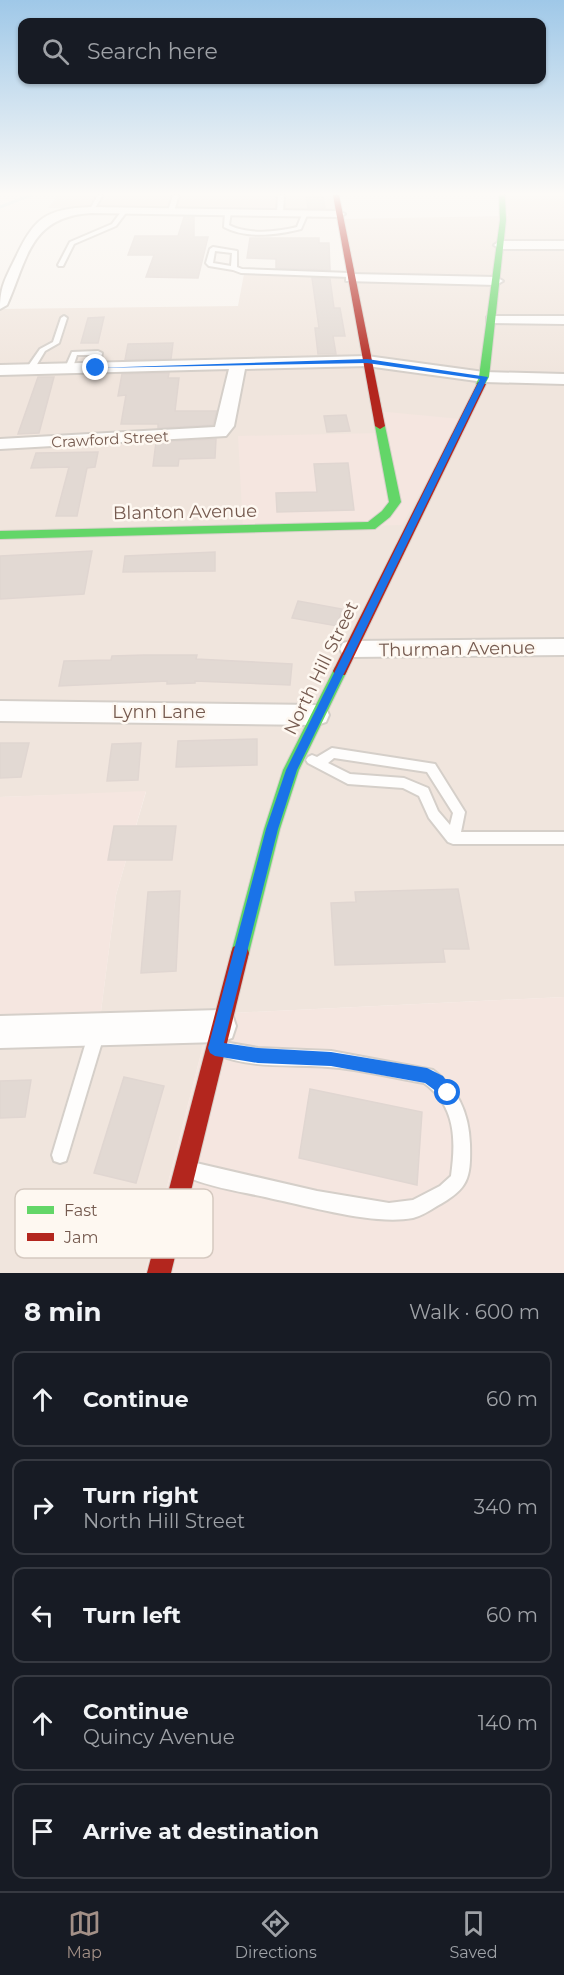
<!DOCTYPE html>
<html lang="en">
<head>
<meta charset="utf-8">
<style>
  body { margin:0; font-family:Montserrat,sans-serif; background:#242831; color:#f1f3f6 }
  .stop { position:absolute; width:18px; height:18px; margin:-14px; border:4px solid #1a73e8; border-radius:50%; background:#fff }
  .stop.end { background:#1a73e8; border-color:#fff; box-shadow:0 2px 6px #0008 }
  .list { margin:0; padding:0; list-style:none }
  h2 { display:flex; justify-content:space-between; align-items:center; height:78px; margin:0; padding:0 24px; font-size:26px }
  h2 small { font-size:20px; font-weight:400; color:#9ea1a6 }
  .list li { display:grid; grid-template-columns:39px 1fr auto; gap:18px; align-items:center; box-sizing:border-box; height:96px; margin:0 12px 12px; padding:0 12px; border:2px solid #363941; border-radius:12px }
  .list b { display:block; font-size:22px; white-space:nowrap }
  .list p { margin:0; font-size:20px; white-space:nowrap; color:#9ea1a6 }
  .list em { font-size:20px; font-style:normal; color:#9ea1a6 }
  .icon { flex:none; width:33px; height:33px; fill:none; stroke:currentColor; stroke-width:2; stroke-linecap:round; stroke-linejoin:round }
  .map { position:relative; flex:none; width:564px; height:1273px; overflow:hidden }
  .search { position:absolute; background:#171b24; box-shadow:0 2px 4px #0004; left:18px; right:18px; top:18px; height:66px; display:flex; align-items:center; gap:15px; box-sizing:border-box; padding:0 21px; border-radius:12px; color:#9ea1a6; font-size:22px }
  .sheet { height:618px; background:#171b24 }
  nav { display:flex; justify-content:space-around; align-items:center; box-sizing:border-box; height:84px; border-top:2px solid #363941; background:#171b24; font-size:16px; color:#9ea1a6 }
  nav a { display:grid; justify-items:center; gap:3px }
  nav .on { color:#a39087 }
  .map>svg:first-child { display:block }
</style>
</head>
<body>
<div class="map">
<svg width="564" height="1273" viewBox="0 0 564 1273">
  <rect width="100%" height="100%" fill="#f8f3ee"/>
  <g fill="#f0e5dd">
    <path d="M58 195H337L339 211 48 208Z"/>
    <path d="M504 195H564V997L211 1014 145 1273H0V1025L100 1019 116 895 146 792 0 797V309L238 306 244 274 350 275 340 219 508 216Z"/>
  </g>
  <g fill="#f5e6e0">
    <path d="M376 411 461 419 402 525 243 529 238 436 380 433Z"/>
    <path d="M146 791 116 895 100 1019 0 1025V797Z"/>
    <path d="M564 997V1273H145L211 1014Z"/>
  </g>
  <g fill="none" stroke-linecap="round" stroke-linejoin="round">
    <path stroke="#d1e7e7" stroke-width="3" d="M0 207 31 195"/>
  </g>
  <g fill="#e2d9d3" stroke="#e0d6d1" stroke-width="1.5">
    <path d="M306 195H323L325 209 308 208Z"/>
    <path d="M184 217H194V237H208L198 278 146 277 154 255H128L135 236H178Z"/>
    <path d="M250 238H319V243H329L330 270 276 268V259L247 258Z"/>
    <path d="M312 278 330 279 334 308H340L345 336H333L336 354H318L315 328H319Z"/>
    <path d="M104 317 98 343H81L88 318Z"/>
    <path d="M173 343 171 359 125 360 128 344Z"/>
    <path d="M169 373 168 378H179L175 411H217L213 425 158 428V424H121L126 395 118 396 122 374Z"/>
    <path d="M38 377H54L39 433 18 434Z"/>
    <path d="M346 415 350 431 327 432 324 416Z"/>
    <path d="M216 439 215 458 179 459 178 466H153L156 442Z"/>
    <path d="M98 452 95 467 87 468 77 516H56L69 467 31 468 36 453Z"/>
    <path d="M348 463 354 510 277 512 276 493 317 492 314 464Z"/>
    <path d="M92 551 84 594 0 599V556Z"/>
    <path d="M215 552V571L123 572 125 556Z"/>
    <path d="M298 601 342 609 337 626 292 618Z"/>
    <path d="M144 655H197L196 659 292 664 290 685 195 681V683L167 684V681L59 686 64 661 111 660 112 656Z"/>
    <path d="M257 739V765L176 767 178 741Z"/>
    <path d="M0 743H29L21 777 0 778Z"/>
    <path d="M141 743 138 780 107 781 112 744Z"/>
    <path d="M114 826H176L172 860H108Z"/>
    <path d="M458 889 469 949H443L445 962 335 965 331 903 356 902 355 892Z"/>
    <path d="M180 891 176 971 141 973 148 892Z"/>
    <path d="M124 1077 164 1086 136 1183 94 1173Z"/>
    <path d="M31 1080 25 1117 0 1118V1081Z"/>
    <path d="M310 1089 422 1112 417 1185 299 1158Z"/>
  </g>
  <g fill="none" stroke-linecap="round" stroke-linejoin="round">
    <g stroke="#d5cfc9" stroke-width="4">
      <g id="lane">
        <path d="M98 195H103L93 211H89Z"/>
        <path d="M173 195H179L174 211 171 213 168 211Z"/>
        <path d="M278 195H284L283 213 280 215 277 213Z"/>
        <path d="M123 209 128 210 116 226 74 244 63 266H59L58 265 70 242 112 224Z"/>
        <path d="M228 210 231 212 229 225C248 235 277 232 297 227L303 212 308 213 301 229C277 235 246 239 224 227L225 212Z"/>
        <path d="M213 247 237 251V267L242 269 350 273 353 275 350 277 241 273 233 270 209 266 206 263 210 249ZM215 251 232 253 231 266 213 263Z"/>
        <path d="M64 316 67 318 59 343 45 351 33 371H27L26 369 40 349 53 342 61 318Z"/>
        <path d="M98 351 102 353 99 370 92 368 94 355H77L72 370 65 368 72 352Z"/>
        <path d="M332 748 435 764 465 812 461 832H564V844H453L448 842 429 818 419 796 403 788 348 784 308 763 306 760 308 757 312 755 317 757ZM334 758 427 772 453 813 450 825 438 811 428 788 404 778 350 774 328 763Z"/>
        <path d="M97 1024 102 1027 105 1032 68 1155 66 1161 60 1163 54 1161 52 1155 89 1032 92 1027Z"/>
        <path d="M224 1042 258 1048 331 1051 433 1070C458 1088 469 1114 470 1144 471 1179 468 1189 437 1206 429 1211 421 1216 413 1218 375 1225 316 1208 278 1200 251 1193 215 1189 190 1178L187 1172 190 1166 196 1163 317 1191 389 1203 413 1200 440 1186 451 1176C456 1140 456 1106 424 1083 393 1078 360 1069 328 1067 294 1064 251 1069 219 1055L216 1050 219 1045Z"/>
      </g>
    </g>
    <g stroke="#d5cfc9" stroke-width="4">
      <g id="street">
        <path d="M91 207 339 211 345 214 339 217 91 213C30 217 28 257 7 305L0 309C0 288 5 279 14 261 34 219 43 209 91 207Z"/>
        <path d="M564 241V249H500L494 245 500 241Z"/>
        <path d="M351 274 496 277 503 281 496 285 346 281V275Z"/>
        <path d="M492 316H564V324L487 323V317Z"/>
        <path d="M367 356 484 372 564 374V384L484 382 367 366 245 369 234 426 226 436 0 449V439L215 427 229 369 0 375V365Z"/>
        <path d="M564 639V655L351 657 343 655 340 649 343 643 351 641Z"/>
        <path d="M0 701 317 705 326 708 329 715 326 722 317 725 0 721Z"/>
        <path d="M220 1010 232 1014 236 1026 232 1038 220 1042 0 1048V1016Z"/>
      </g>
    </g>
    <g stroke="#d7d0ca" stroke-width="2">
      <g id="fast">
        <path d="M499 195H505L506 220 489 377 484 386 481 387 476 384 479 377 500 220Z"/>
        <path d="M380 423 385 426 401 502 390 517 375 529 0 539V531L368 522 382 511 389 502 375 426Z"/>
        <path d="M340 666 345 667 347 671 299 770 280 829 249 953 247 959 240 962 233 959 231 953 264 829 283 770 333 671 335 667Z"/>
      </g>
    </g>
    <g stroke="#d7d0ca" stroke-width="2">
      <g id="jam">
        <path d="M333 195H339L385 426 380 429 375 426Z"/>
        <path d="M478 382 486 384 347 671 345 675H335L333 671Z"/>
        <path d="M240 944 247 947 249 953 171 1273H147L231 953 233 947Z"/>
      </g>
    </g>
    <use href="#lane" fill="#fefdfc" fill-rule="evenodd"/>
    <use href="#street" fill="#fefdfc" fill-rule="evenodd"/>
    <use href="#fast" fill="#63d668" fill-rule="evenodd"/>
    <use href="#jam" fill="#b3261e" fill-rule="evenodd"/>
  </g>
  <linearGradient id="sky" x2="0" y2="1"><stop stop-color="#9fc8e8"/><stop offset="0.52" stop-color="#fcfaf7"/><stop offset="1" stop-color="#fcfaf7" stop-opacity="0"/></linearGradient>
  <rect width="564" height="373" fill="url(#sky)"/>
  <path fill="#1a73e8" d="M367 359 488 377 297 770 278 829 224 1043 258 1048 331 1052 427 1068 443 1076 455 1093 453 1098 448 1100 425 1083 331 1066 258 1063 215 1056 210 1053 208 1048 266 829 286 770 480 379 367 363 93 368Z"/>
  <g text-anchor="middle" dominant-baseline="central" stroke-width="5" stroke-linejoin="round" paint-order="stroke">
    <g font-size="15" fill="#755a4f" stroke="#fef8f1">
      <text transform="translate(110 439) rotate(-3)">Crawford Street</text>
    </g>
    <g font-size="18" fill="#755a4f" stroke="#fef8f1">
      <text transform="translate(185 512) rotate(-1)">Blanton Avenue</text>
      <text transform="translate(457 649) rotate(-1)">Thurman Avenue</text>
      <text transform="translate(321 668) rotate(-64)">North Hill Street</text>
      <text x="159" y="712">Lynn Lane</text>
    </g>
  </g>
  <rect x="15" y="1189" width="198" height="69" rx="9" fill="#fef8f1" stroke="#d5c9c0" stroke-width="1.5"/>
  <rect x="27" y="1206" width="27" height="8" fill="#63d668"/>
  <rect x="27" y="1233" width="27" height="8" fill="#b3261e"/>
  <g font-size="16" fill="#755a4f">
    <text x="64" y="1216">Fast</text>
    <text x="64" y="1243">Jam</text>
  </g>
</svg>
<div class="stop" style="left:448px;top:1093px"></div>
<div class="stop end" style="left:96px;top:368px"></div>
<div class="search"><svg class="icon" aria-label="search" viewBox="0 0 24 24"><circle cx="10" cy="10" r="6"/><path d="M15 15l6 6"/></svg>Search here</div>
</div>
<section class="sheet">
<h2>8 min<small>Walk · 600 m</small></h2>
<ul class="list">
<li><svg class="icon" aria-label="ahead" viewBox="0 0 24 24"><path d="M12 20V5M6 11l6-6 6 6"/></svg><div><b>Continue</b></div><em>60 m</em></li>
<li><svg class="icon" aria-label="right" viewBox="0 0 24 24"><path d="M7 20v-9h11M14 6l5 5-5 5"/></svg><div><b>Turn right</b><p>North Hill Street</p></div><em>340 m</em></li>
<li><svg class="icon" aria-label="left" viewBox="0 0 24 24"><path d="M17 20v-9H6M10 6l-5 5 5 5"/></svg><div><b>Turn left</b></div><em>60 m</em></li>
<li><svg class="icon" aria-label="ahead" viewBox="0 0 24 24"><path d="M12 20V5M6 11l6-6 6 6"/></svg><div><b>Continue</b><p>Quincy Avenue</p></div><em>140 m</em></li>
<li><svg class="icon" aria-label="arrive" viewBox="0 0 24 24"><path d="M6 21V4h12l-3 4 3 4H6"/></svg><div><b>Arrive at destination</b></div></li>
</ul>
</section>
<nav>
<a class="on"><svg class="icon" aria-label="map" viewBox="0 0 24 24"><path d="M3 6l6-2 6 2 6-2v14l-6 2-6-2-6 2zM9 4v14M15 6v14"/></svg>Map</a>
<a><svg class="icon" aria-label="directions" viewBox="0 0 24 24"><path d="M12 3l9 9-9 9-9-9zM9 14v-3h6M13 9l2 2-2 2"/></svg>Directions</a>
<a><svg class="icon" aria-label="saved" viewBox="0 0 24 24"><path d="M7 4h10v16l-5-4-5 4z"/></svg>Saved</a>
</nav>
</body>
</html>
